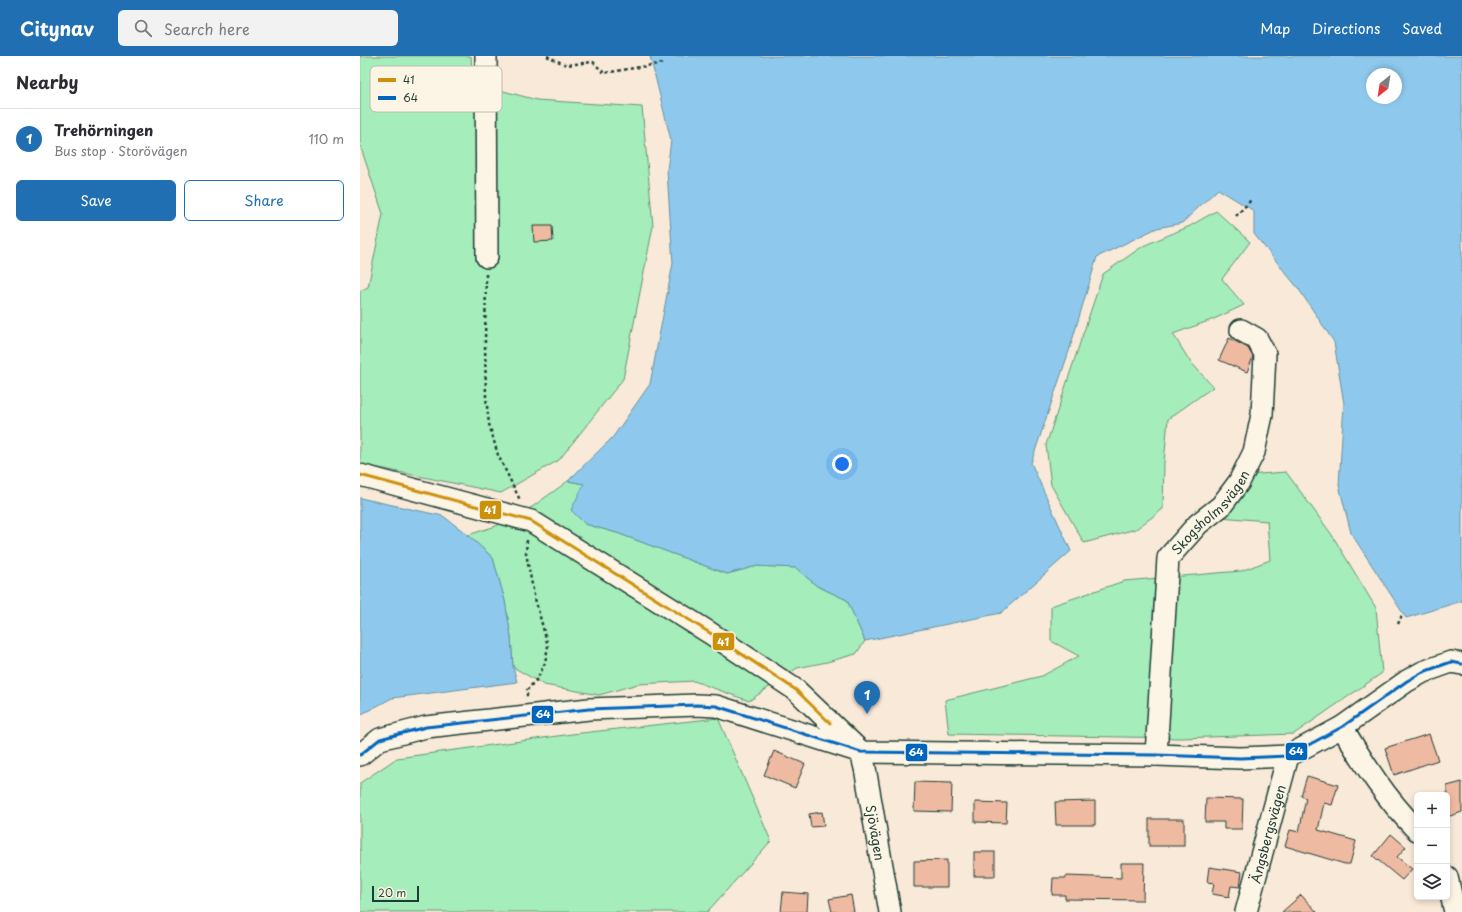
<!DOCTYPE html>
<html lang="en">
<head>
<meta charset="utf-8">
<style>
  body { margin:0; font-family:"Playpen Sans",sans-serif; background:#f2f2f3; color:#2b2b33 }
  .controls { position:absolute; right:12px; bottom:12px; display:grid; overflow:hidden; border-radius:6px; box-shadow:0 2px 6px #0003 }
  .controls button { width:36px; height:36px; display:grid; place-items:center; padding:0; border:0; border-bottom:1px solid #e1e1e2; background:#fff; color:#2b2b33; font:20px sans-serif }
  .compass { position:absolute; left:1006px; top:12px; width:36px; height:36px; border-radius:50%; background:#fff; box-shadow:0 2px 6px #0003; rotate:210deg }
  .scale { position:absolute; left:12px; bottom:10px; width:47px; box-sizing:border-box; padding-left:4px; border:2px solid #1f3d34; border-top:0; font-size:11px; line-height:14px; white-space:nowrap; color:#1f3d34; -webkit-text-stroke:3px #fcf5e5; paint-order:stroke }
  .you { position:absolute; left:482px; top:408px; width:14px; height:14px; margin:-10px; border:3px solid #fff; border-radius:50%; background:#1a73e8; box-shadow:0 0 0 6px #1a73e833 }
  .badge { display:grid; place-items:center; width:26px; height:26px; border-radius:50%; background:#1f6fb2; color:#fff; font-size:13px; font-weight:700 }
  .pin { position:absolute; translate:-50% -33px; filter:drop-shadow(0 1px 2px #0008) }
  .pin::after { content:''; position:absolute; top:21px; width:14px; height:12px; background:inherit; clip-path:polygon(0 0,100% 0,50% 100%) }
  .list { margin:0; padding:0; list-style:none }
  h2 { display:flex; justify-content:space-between; align-items:center; height:52px; margin:0; padding:0 16px; font-size:17px }
  h2 small { font-size:13px; font-weight:400; color:#7c7c81 }
  .list li { display:grid; grid-template-columns:26px 1fr auto; gap:12px; align-items:center; box-sizing:border-box; height:60px; padding:0 16px; border-top:1px solid #e1e1e2 }
  .list b { display:block; font-size:15px; white-space:nowrap }
  .list p { margin:0; font-size:13px; white-space:nowrap; color:#7c7c81 }
  .list em { font-size:13px; font-style:normal; color:#7c7c81 }
  .actions { display:flex; gap:8px; padding:12px 16px }
  .actions a { flex:1; padding:9px 0; border:1px solid #1f6fb2; border-radius:6px; text-align:center; font-size:14px; color:#1f6fb2 }
  .actions .main { background:#1f6fb2; color:#fff }
  .icon { flex:none; width:22px; height:22px; fill:none; stroke:currentColor; stroke-width:2; stroke-linecap:round; stroke-linejoin:round }
  .map { position:relative; flex:none; width:1102px; height:856px; overflow:hidden }
  header { display:flex; align-items:center; gap:24px; box-sizing:border-box; height:56px; padding:0 20px; background:#1f6fb2; color:#fff }
  header strong { font-size:19px }
  nav { display:flex; gap:22px; margin-inline-start:auto; font-size:14px }
  .search { width:280px; height:36px; background:#f2f2f3; display:flex; align-items:center; gap:10px; box-sizing:border-box; padding:0 14px; border-radius:6px; color:#7c7c81; font-size:15px }
  main { display:flex }
  aside { flex:1; background:#fff }
  .map>svg:first-child { display:block }
</style>
</head>
<body>
<header>
<strong>Citynav</strong>
<div class="search"><svg class="icon" aria-label="search" viewBox="0 0 24 24"><circle cx="10" cy="10" r="6"/><path d="M15 15l6 6"/></svg>Search here</div>
<nav><a>Map</a><a>Directions</a><a>Saved</a></nav>
</header>
<main>
<aside>
<h2>Nearby<small></small></h2>
<ul class="list">
<li><span class="badge">1</span><div><b>Trehörningen</b><p>Bus stop · Storövägen</p></div><em>110 m</em></li>
</ul>
<div class="actions"><a class="main">Save</a><a>Share</a></div>
</aside>
<div class="map">
<svg width="1102" height="856" viewBox="0 0 1102 856">
  <rect width="100%" height="100%" fill="#f9e9d8"/>
  <filter id="ink" filterUnits="userSpaceOnUse"><feTurbulence type="fractalNoise" baseFrequency=".025" numOctaves="2"/><feDisplacementMap in="SourceGraphic" scale="8" xChannelSelector="R" yChannelSelector="G"/><feConvolveMatrix kernelMatrix="1 2 1 2 8 2 1 2 1" color-interpolation-filters="sRGB"/></filter>
  <g filter="url(#ink)">
    <g fill="#a5edba" stroke="#629577">
      <path d="M0 0H111L113 27 177 44 282 51 293 170 263 323 199 404 141 437 0 408V235L8 231 23 158 0 89Z"/>
      <path d="M856 155 890 186 862 223 884 249 854 263 813 278 829 304 853 331 808 363 804 407 803 453 776 473 724 487 691 429 686 389 743 218 783 190 830 170Z"/>
      <path d="M926 416 972 479 1016 552 1022 617 934 678 821 682 589 678 585 644 682 620 719 600 691 585V550L764 525 881 515 910 504 907 465 860 461 887 419Z"/>
      <path d="M208 425 225 428V468L257 477 367 518 397 510 436 512 457 530 487 544 505 585 496 598 467 606 437 612 389 645 334 625 278 628 239 639 184 629 153 611 151 581 145 545 133 502 108 479 136 470 172 451Z"/>
      <path d="M358 662 411 785 347 856H0V727L37 702 212 678Z"/>
    </g>
    <g fill="#8ec9ed" stroke="#6291a3" fill-rule="evenodd">
      <path d="M290 0H1102V545L1046 562 991 477 979 429 984 348 974 286 938 232 894 178V155L858 133 822 167 797 172 737 201 709 295 671 407 711 495 641 557 505 585 487 544 457 530 436 512 397 510 367 518 257 477 225 468 211 454 224 428 208 425 253 381 290 328 313 207 307 114 311 84ZM1012 18H1036V42H1012Z"/>
      <path d="M0 442 83 460 108 479 133 502 145 545 151 581 153 611 157 626 32 642 0 659Z"/>
    </g>
    <g fill="#efbaa2" stroke="#1f3d34">
      <path d="M173 170H192L193 185 174 186Z"/>
      <path d="M869 282 888 292 893 301 887 316 859 304Z"/>
      <path d="M1069 678 1078 704 1034 719 1025 692Z"/>
      <path d="M414 695 445 708 435 732 404 719Z"/>
      <path d="M947 720 978 729 972 749 964 747 958 774 996 785 990 808H985L925 790 930 774 939 776 946 742 941 740Z"/>
      <path d="M555 726 592 727 591 756 554 755Z"/>
      <path d="M1102 726V756L1087 761V730Z"/>
      <path d="M846 742 883 743 882 773H864V766H845Z"/>
      <path d="M735 745V769H696L695 746Z"/>
      <path d="M615 746 647 747 646 767 615 766Z"/>
      <path d="M462 756 464 770 451 771 449 758Z"/>
      <rect x="789" y="763" width="35" height="27"/>
      <path d="M1031 778 1046 791 1037 801 1052 813 1042 824 1013 800Z"/>
      <rect x="614" y="796" width="21" height="24"/>
      <path d="M587 804V831H554V805Z"/>
      <path d="M761 807H784L783 844 705 843V839H692L693 822H706V820L761 822Z"/>
      <path d="M849 811 882 816 880 831 871 830 869 841 852 838 854 827 847 826Z"/>
      <path d="M423 836 448 838 447 856H421Z"/>
      <path d="M491 839 494 856H472L469 843Z"/>
      <path d="M941 839 957 856H922Z"/>
    </g>
    <g fill="none" stroke-linecap="round" stroke-linejoin="round">
      <g stroke="#1f3d34" stroke-width="24">
        <g id="minor">
          <path d="M126 0 127 201"/>
          <path d="M0 419 171 465 350 577 436 634 498 693"/>
          <path d="M982 671C1004 708 1026 743 1057 774"/>
          <path id="s1" d="M501 696 505 712 530 856"/>
          <path d="M0 699 20 683 66 671 229 653 337 649 356 650 375 656 501 696 796 699 880 702 928 700 982 671 1047 625 1063 616 1091 606 1102 608"/>
          <path id="s2" d="M796 699 808 502 838 468 861 450 879 426 894 396 902 359 905 298 897 283 881 274"/>
          <path d="M1087 821 1095 856"/>
          <path id="s3" d="M886 856 928 700"/>
        </g>
      </g>
      <g stroke="#1f3d34" stroke-width="2.5" stroke-dasharray="3 3" stroke-linecap="butt">
        <path d="M187 0 206 9 233 6 244 17 304 7"/>
        <path d="M876 160 892 143"/>
        <path d="M126 218 125 288 126 341 129 368 138 399 160 444"/>
        <path d="M167 484 166 497 174 539 188 590 185 607 177 623 167 634V642"/>
        <path d="M1038 568 1043 557"/>
      </g>
      <use href="#minor" stroke="#fcf5e5" stroke-width="21"/>
      <g stroke="#fcf5e5" stroke-width="6">
        <path id="bus-1" d="M0 419 171 465 350 577 436 634 470 667"/>
      </g>
      <g stroke="#fcf5e5" stroke-width="6">
        <path id="bus-2" d="M0 699 20 683 66 671 229 653 337 649 356 650 375 656 501 696 796 699 880 702 928 700 982 671 1047 625 1063 616 1091 606 1102 608"/>
      </g>
      <use href="#bus-1" stroke="#cc910a" stroke-width="3"/>
      <use href="#bus-2" stroke="#0065bd" stroke-width="3"/>
    </g>
  </g>
  <g text-anchor="middle" dominant-baseline="central" stroke-width="3.5" stroke-linejoin="round" paint-order="stroke">
    <g font-size="13" fill="#1f3d34" stroke="#fcf5e5">
      <text stroke="none"><textPath href="#s2" startOffset="260">Skogsholmsvägen</textPath></text>
      <text stroke="none"><textPath href="#s1" startOffset="82">Sjövägen</textPath></text>
      <text stroke="none"><textPath href="#s3" startOffset="81">Ängsbergsvägen</textPath></text>
    </g>
  </g>
  <rect x="10" y="10" width="132" height="46" rx="6" fill="#fcf5e5" stroke="#babeb0" stroke-width="1"/>
  <rect x="18" y="22" width="18" height="4" fill="#cc910a"/>
  <rect x="18" y="40" width="18" height="4" fill="#0065bd"/>
  <g font-size="11" fill="#1f3d34">
    <text x="43" y="28">41</text>
    <text x="43" y="46">64</text>
  </g>
  <g stroke="#fcf5e5" stroke-width="1.5">
    <rect x="119" y="444" width="23" height="20" rx="4" fill="#cc910a"/>
    <rect x="352" y="576" width="23" height="19" rx="4" fill="#cc910a"/>
    <rect x="171" y="649" width="23" height="19" rx="4" fill="#0065bd"/>
    <rect x="925" y="686" width="23" height="19" rx="4" fill="#0065bd"/>
    <rect x="545" y="687" width="23" height="19" rx="4" fill="#0065bd"/>
  </g>
  <g font-size="11" text-anchor="middle" font-weight="bold" fill="#fff">
    <text x="130" y="458">41</text>
    <text x="363" y="590">41</text>
    <text x="183" y="662">64</text>
    <text x="936" y="699">64</text>
    <text x="556" y="700">64</text>
  </g>
</svg>
<div class="controls">
<button>+</button>
<button>−</button>
<button><svg class="icon" aria-label="layers" viewBox="0 0 24 24"><path d="M12 4l9 5-9 5-9-5zM3 14l9 5 9-5"/></svg></button>
</div>
<svg class="compass" viewBox="-18 -18 36 36"><path d="M0-13l5 13h-10z" fill="#e53935"/><path d="M0 13l5-13h-10z" fill="#7c7c81"/></svg>
<div class="scale">20 m</div>
<div class="you"></div>
<div class="pin badge" style="left:507px;top:658px">1</div>
</div>
</main>
</body>
</html>
